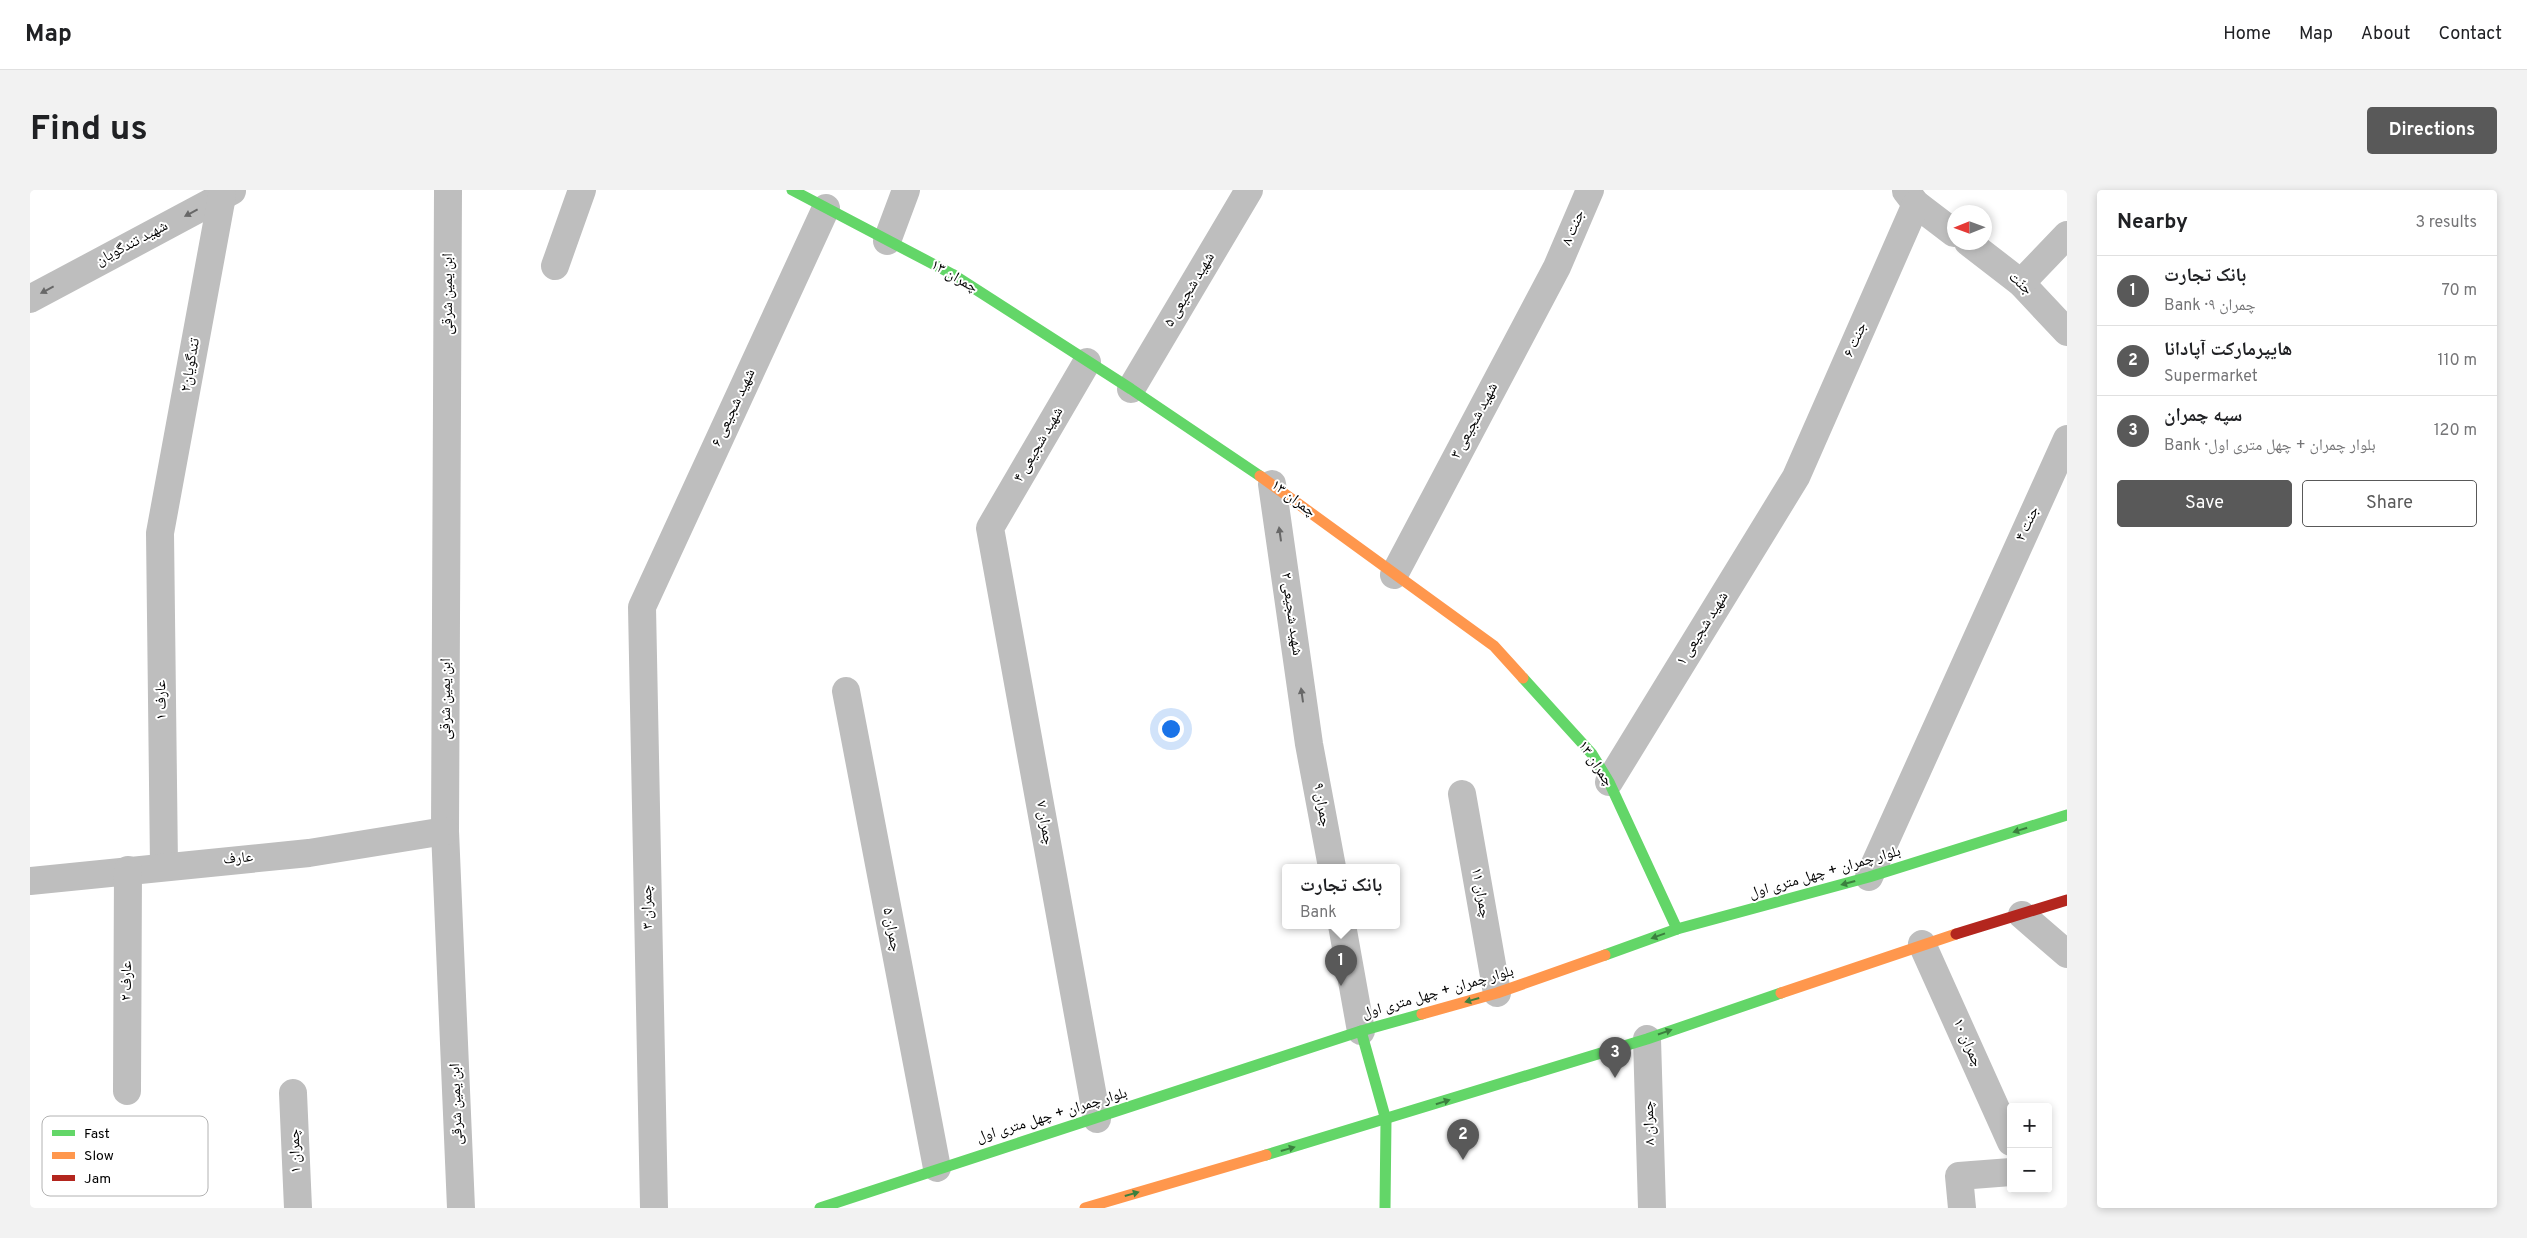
<!DOCTYPE html>
<html lang="en">
<head>
<meta charset="utf-8">
<style>
  body { margin:0; font-family:Overpass,"Noto Naskh Arabic",sans-serif; background:#f2f2f2; color:#202124 }
  .controls { position:absolute; right:15px; bottom:15px; display:grid; overflow:hidden; border-radius:5px; box-shadow:0 2px 8px #0003 }
  .controls button { width:45px; height:45px; display:grid; place-items:center; padding:0; border:0; border-bottom:1px solid #e0e0e0; background:#fff; color:#202124; font:25px sans-serif }
  .compass { position:absolute; left:1917px; top:15px; width:45px; height:45px; border-radius:50%; background:#fff; box-shadow:0 2px 8px #0003; rotate:269deg }
  .you { position:absolute; left:1140px; top:538px; width:18px; height:18px; margin:-12px; border:4px solid #fff; border-radius:50%; background:#1a73e8; box-shadow:0 0 0 8px #1a73e833 }
  .badge { display:grid; place-items:center; width:32px; height:32px; border-radius:50%; background:#595959; color:#fff; font-size:16px; font-weight:700 }
  .pin { position:absolute; translate:-50% -41px; filter:drop-shadow(0 1px 2px #0008) }
  .pin::after { content:''; position:absolute; top:26px; width:18px; height:15px; background:inherit; clip-path:polygon(0 0,100% 0,50% 100%) }
  .popup { position:absolute; left:1252px; top:674px; width:118px; height:65px; box-sizing:border-box; display:grid; place-content:center; border-radius:5px; background:#fff; filter:drop-shadow(0 1px 4px #0005); font-size:16px; white-space:nowrap; color:#757577 }
  .popup b { font-size:19px; color:#202124 }
  .popup::after { content:''; position:absolute; left:50%; top:100%; margin-left:-10px; border:10px solid transparent; border-top-color:#fff }
  .list { margin:0; padding:0; list-style:none }
  h2 { display:flex; justify-content:space-between; align-items:center; height:65px; margin:0; padding:0 20px; font-size:21px }
  h2 small { font-size:16px; font-weight:400; color:#757577 }
  .list li { display:grid; grid-template-columns:32px 1fr auto; gap:15px; align-items:center; box-sizing:border-box; height:70px; padding:0 20px; border-top:1px solid #e0e0e0 }
  .list b { display:block; font-size:19px; white-space:nowrap }
  .list p { margin:0; font-size:16px; white-space:nowrap; color:#757577 }
  .list em { font-size:16px; font-style:normal; color:#757577 }
  .actions { display:flex; gap:10px; padding:15px 20px }
  .actions a { flex:1; padding:11px 0; border:1px solid #595959; border-radius:5px; text-align:center; font-size:18px; color:#595959 }
  .actions .main { background:#595959; color:#fff }
  .map { position:relative; flex:none; width:2037px; height:1018px; overflow:hidden; border-radius:5px }
  header { display:flex; align-items:center; gap:30px; box-sizing:border-box; height:70px; padding:0 25px; background:#fff; border-bottom:1px solid #e0e0e0 }
  header strong { font-size:24px }
  nav { display:flex; gap:28px; margin-inline-start:auto; font-size:18px }
  .intro { display:flex; align-items:center; justify-content:space-between; box-sizing:border-box; height:120px; padding:0 30px }
  h1 { margin:0; font-size:35px }
  .button { padding:12px 22px; border-radius:5px; background:#595959; color:#fff; font-size:18px; font-weight:700 }
  main { display:flex; gap:30px; padding:0 30px }
  aside { flex:1; background:#fff; border-radius:5px; box-shadow:0 2px 8px #0003 }
  .map>svg:first-child { display:block }
</style>
</head>
<body>
<header>
<strong>Map</strong>
<nav><a>Home</a><a>Map</a><a>About</a><a>Contact</a></nav>
</header>
<div class="intro"><h1>Find us</h1><a class="button">Directions</a></div>
<main>
<div class="map">
<svg width="2037" height="1018" viewBox="0 0 2037 1018">
  <rect width="100%" height="100%" fill="#fff"/>
  <g fill="none" stroke-linecap="round" stroke-linejoin="round">
    <g stroke="#bebebe" stroke-width="28">
      <path d="M418 0 415 641 431 1018"/>
      <path d="M1876 1 1886 14 1924 43"/>
      <path d="M857 51 876 0"/>
      <path d="M1938 52 1991 93 2037 142"/>
      <path d="M525 76 552 0"/>
      <path d="M1991 93 2037 45"/>
      <path d="M0 109 202 1"/>
      <path d="M1057 172 960 338 1067 929"/>
      <path d="M1101 199 1219 0"/>
      <path d="M1242 294 1279 554 1302 677"/>
      <path d="M1364 385 1527 77 1560 0"/>
      <path d="M816 501 907 978"/>
      <path d="M1579 592 1766 287 1886 14"/>
      <path d="M1432 604 1467 803"/>
      <path d="M134 676 130 343 192 6"/>
      <path d="M1839 687 2037 249"/>
      <path d="M0 691 279 663 415 641"/>
      <path d="M1992 725 2037 764"/>
      <path d="M1312 735 1331 841"/>
      <path d="M1892 754 1981 952"/>
      <path d="M1617 849 1622 1018"/>
      <path d="M97 901 98 680"/>
      <path d="M263 903 268 1018"/>
      <path d="M624 1018 612 417 796 18"/>
      <path d="M1932 1018 1929 986 1981 982"/>
    </g>
    <g stroke="#63d668" stroke-width="11">
      <path d="M762 0 922 84 1101 199 1230 286"/>
      <path d="M1493 488 1562 564 1579 592 1647 739"/>
      <path d="M1575 765 1647 739 1839 687 2037 625"/>
      <path d="M1331 841 1356 930 1355 1018"/>
      <path d="M1236 965 1617 849 1751 803"/>
      <path d="M790 1018 1331 841 1392 824"/>
    </g>
    <g stroke="#ff974d" stroke-width="11">
      <path d="M1230 286 1464 456 1493 488"/>
      <path d="M1751 803 1926 744"/>
      <path d="M1392 824 1467 803 1575 765"/>
      <path d="M1055 1018 1236 965"/>
    </g>
    <path stroke="#b3261e" stroke-width="11" d="M1926 744 2037 710"/>
  </g>
  <defs><path id="oneway-solid" d="M-6-.8H1V-3.2L6.5 0L1 3.2V.8H-6Z" transform="scale(1.25)"/></defs>
  <g fill="#686868">
    <use href="#oneway-solid" transform="translate(161 23) rotate(152)"/>
    <use href="#oneway-solid" transform="translate(17 100) rotate(152)"/>
    <use href="#oneway-solid" transform="translate(1250 344) rotate(-98)"/>
    <use href="#oneway-solid" transform="translate(1272 505) rotate(-98)"/>
  </g>
  <g fill="#3b803e">
    <use href="#oneway-solid" transform="translate(1990 640) rotate(163)"/>
    <use href="#oneway-solid" transform="translate(1818 693) rotate(165)"/>
    <use href="#oneway-solid" transform="translate(1628 746) rotate(160)"/>
    <use href="#oneway-solid" transform="translate(1442 810) rotate(164)"/>
    <use href="#oneway-solid" transform="translate(1635 842) rotate(-19)"/>
    <use href="#oneway-solid" transform="translate(1413 912) rotate(-17)"/>
    <use href="#oneway-solid" transform="translate(1258 959) rotate(-16)"/>
    <use href="#oneway-solid" transform="translate(1102 1004) rotate(-16)"/>
  </g>
  <g text-anchor="middle" dominant-baseline="central" stroke-width="4" stroke-linejoin="round" paint-order="stroke">
    <g font-size="15" fill="#000" stroke="#fff">
      <text transform="translate(1544 38) rotate(-67)">جنت ۸</text>
      <text transform="translate(102 54) rotate(-28)">شهید تندگویان</text>
      <text transform="translate(924 87) rotate(30)">چمران ۱۳</text>
      <text transform="translate(1990 94) rotate(42)">جنّت</text>
      <text transform="translate(1160 100) rotate(-59)">شهید شجیعی ۵</text>
      <text transform="translate(418 104) rotate(-90)">ابن یمین شرقی</text>
      <text transform="translate(1826 150) rotate(-66)">جنت ۶</text>
      <text transform="translate(161 175) rotate(-80)">تندگویان۲</text>
      <text transform="translate(704 218) rotate(-65)">شهید شجیعی ۶</text>
      <text transform="translate(1445 231) rotate(-62)">شهید شجیعی ۳</text>
      <text transform="translate(1009 255) rotate(-60)">شهید شجیعی ۴</text>
      <text transform="translate(1263 309) rotate(37)">چمران ۱۳</text>
      <text transform="translate(1998 334) rotate(-65)">جنت ۴</text>
      <text transform="translate(1261 424) rotate(82)">شهید شجیعی ۲</text>
      <text transform="translate(1673 439) rotate(-58)">شهید شجیعی ۱</text>
      <text transform="translate(416 509) rotate(-90)">ابن یمین شرقی</text>
      <text transform="translate(132 510) rotate(-91)">عارف ۱</text>
      <text transform="translate(1565 574) rotate(56)">چمران ۱۳</text>
      <text transform="translate(1291 615) rotate(80)">چمران ۹</text>
      <text transform="translate(1014 633) rotate(80)">چمران ۷</text>
      <text transform="translate(208 669) rotate(-5)">عارف</text>
      <text transform="translate(1795 683) rotate(-16)">بلوار چمران + چهل متری اول</text>
      <text transform="translate(1450 703) rotate(80)">چمران ۱۱</text>
      <text transform="translate(618 717) rotate(-91)">چمران ۳</text>
      <text transform="translate(861 740) rotate(79)">چمران ۵</text>
      <text transform="translate(97 791) rotate(-90)">عارف ۲</text>
      <text transform="translate(1408 803) rotate(-16)">بلوار چمران + چهل متری اول</text>
      <text transform="translate(1937 853) rotate(66)">چمران ۱۰</text>
      <text transform="translate(427 914) rotate(-92)">ابن یمین شرقی</text>
      <text transform="translate(1022 926) rotate(-17)">بلوار چمران + چهل متری اول</text>
      <text transform="translate(1620 933) rotate(-92)">چمران ۸</text>
      <text transform="translate(266 961) rotate(-92)">چمران ۱</text>
    </g>
  </g>
  <rect x="12" y="926" width="166" height="80" rx="8" fill="#fff" stroke="#b2b2b2" stroke-width="1"/>
  <rect x="22" y="940" width="23" height="6" fill="#63d668"/>
  <rect x="22" y="962" width="23" height="7" fill="#ff974d"/>
  <rect x="22" y="985" width="23" height="6" fill="#b3261e"/>
  <g font-size="14" fill="#000">
    <text x="54" y="948">Fast</text>
    <text x="54" y="970">Slow</text>
    <text x="54" y="993">Jam</text>
  </g>
</svg>
<div class="controls">
<button>+</button>
<button>−</button>
</div>
<svg class="compass" viewBox="-18 -18 36 36"><path d="M0-13l5 13h-10z" fill="#e53935"/><path d="M0 13l5-13h-10z" fill="#757577"/></svg>
<div class="you"></div>
<div class="pin badge" style="left:1311px;top:796px">1</div>
<div class="popup"><b>بانک تجارت</b>Bank</div>
<div class="pin badge" style="left:1433px;top:970px">2</div>
<div class="pin badge" style="left:1585px;top:888px">3</div>
</div>
<aside>
<h2>Nearby<small>3 results</small></h2>
<ul class="list">
<li><span class="badge">1</span><div><b>بانک تجارت</b><p>Bank · چمران ۹</p></div><em>70 m</em></li>
<li><span class="badge">2</span><div><b>هایپرمارکت آپادانا</b><p>Supermarket</p></div><em>110 m</em></li>
<li><span class="badge">3</span><div><b>سپه چمران</b><p>Bank · بلوار چمران + چهل متری اول</p></div><em>120 m</em></li>
</ul>
<div class="actions"><a class="main">Save</a><a>Share</a></div>
</aside>
</main>
</body>
</html>
